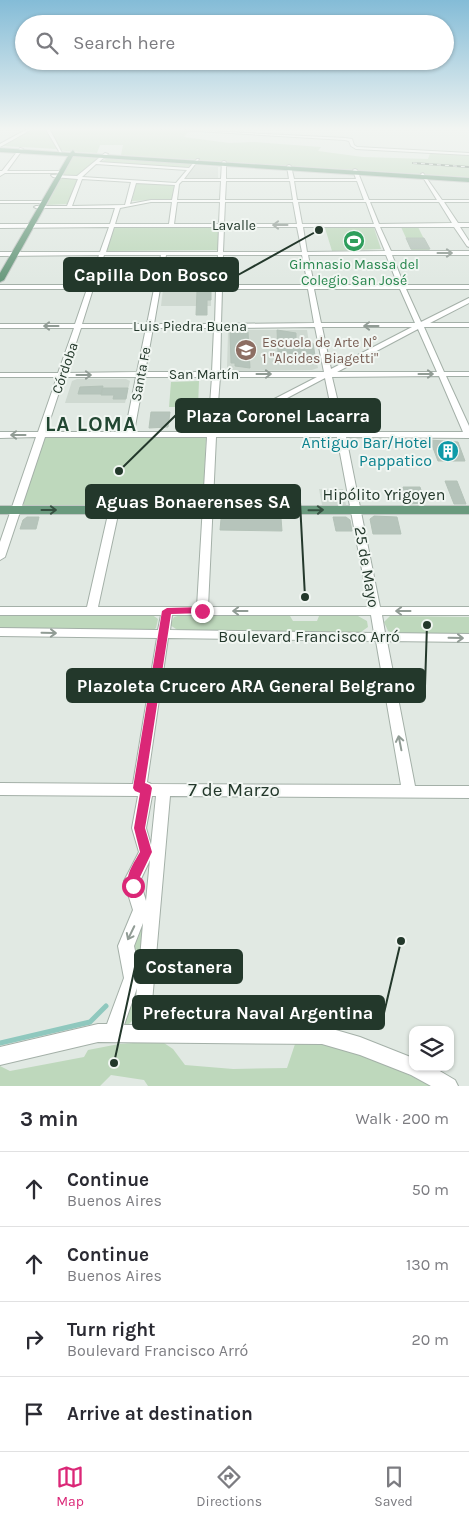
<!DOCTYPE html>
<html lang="en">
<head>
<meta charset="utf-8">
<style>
  body { margin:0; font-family:Karla,sans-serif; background:#f7f7f7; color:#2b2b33 }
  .controls { position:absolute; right:15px; bottom:15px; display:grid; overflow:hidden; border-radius:10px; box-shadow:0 1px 4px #0004 }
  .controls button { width:45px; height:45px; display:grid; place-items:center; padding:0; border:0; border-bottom:1px solid #e1e1e2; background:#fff; color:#2b2b33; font:25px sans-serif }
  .stop { position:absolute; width:15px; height:15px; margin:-11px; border:4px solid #db2777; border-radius:50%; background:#fff }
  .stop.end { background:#db2777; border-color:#fff; box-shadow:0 1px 5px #0008 }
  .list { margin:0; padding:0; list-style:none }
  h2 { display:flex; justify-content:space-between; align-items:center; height:65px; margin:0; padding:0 20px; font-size:21px }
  h2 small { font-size:16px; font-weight:400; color:#7c7c81 }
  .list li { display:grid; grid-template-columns:32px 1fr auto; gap:15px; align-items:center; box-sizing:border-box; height:75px; padding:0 20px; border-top:1px solid #e1e1e2 }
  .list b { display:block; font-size:19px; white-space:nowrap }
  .list p { margin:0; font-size:16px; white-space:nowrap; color:#7c7c81 }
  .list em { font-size:16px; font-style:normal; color:#7c7c81 }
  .icon { flex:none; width:28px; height:28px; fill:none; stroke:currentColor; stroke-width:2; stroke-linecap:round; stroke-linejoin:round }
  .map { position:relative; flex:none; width:469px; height:1086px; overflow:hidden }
  .search { position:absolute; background:#fff; box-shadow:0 1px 4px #0004; left:15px; right:15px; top:15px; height:55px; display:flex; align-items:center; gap:12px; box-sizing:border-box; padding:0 18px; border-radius:28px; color:#7c7c81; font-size:19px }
  .sheet { height:365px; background:#fff }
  nav { display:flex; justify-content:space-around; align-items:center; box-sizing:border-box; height:70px; border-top:1px solid #e1e1e2; background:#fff; font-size:14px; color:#7c7c81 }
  nav a { display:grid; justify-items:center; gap:2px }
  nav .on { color:#db2777 }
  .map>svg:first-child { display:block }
</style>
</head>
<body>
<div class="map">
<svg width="469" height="1086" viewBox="0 0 469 1086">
  <rect width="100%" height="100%" fill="#e1e9e3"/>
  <g fill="#cfd9d1">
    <path d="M195 165 218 167V178H183Z"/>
    <path d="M163 289 207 290 211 292V306H161Z"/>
    <path d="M231 330H307L309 343H313L318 368 312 370 230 371 227 368 228 331Z"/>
    <path d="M77 379H126L130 381 125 403H65L72 381Z"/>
    <path d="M319 489H343L346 505H322Z"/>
  </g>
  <g fill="#bed8bc">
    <path d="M33 128H44L57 149 2 146Z"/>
    <path d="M49 128H139L189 131 184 137 229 143 254 142 321 147 318 151 363 157 428 159 430 153 469 155V177L121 155 123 145H100L97 153 65 151 61 150Z"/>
    <path d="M73 156H75L100 158 78 175H63Z"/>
    <path d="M108 158 191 163 192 164 187 168 100 162Z"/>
    <path d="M61 178 79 179 67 204 47 205Z"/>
    <path d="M136 183 174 185 173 199 132 201Z"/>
    <path d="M115 226H216L218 228V250L106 251Z"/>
    <path d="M401 227H418L430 251H412Z"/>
    <path d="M325 228H374L381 249 332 251Z"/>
    <path d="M199 381 198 407H169L171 382Z"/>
    <path d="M46 437 206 438 203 502 194 507 24 505 23 501 43 440Z"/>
    <path d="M0 614H151L158 619 156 628 153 630 0 628Z"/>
    <path d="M181 615 290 616 293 621H317L319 616H358L367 621 368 627 361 632 179 631 170 625 174 617Z"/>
    <path d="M390 616 469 617V634L393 633 388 631 384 622Z"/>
    <path d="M145 916 134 1019 127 1026H124L132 951Z"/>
    <path d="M161 1041 173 1049 185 1065 233 1069 287 1068 295 1044 323 1043 340 1047 390 1066 432 1086H148L144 1080 111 1075 100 1086H0V1066L10 1071 84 1057 88 1050 119 1044Z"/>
  </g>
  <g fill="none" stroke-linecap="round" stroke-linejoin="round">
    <path stroke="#8fc8be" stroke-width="5" d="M0 1043 90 1022 106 1006"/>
  </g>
  <g fill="#b6c4bb" stroke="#b4c2b8">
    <path d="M406 238H424L430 249H411Z"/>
    <path d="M197 291 211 292V300H207V315H196Z"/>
    <path d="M277 330 296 333V339H309V343H313L315 356 278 352Z"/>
    <path d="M230 332H248L250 368 235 366V363H231Z"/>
    <path d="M103 386 101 394H78L80 387Z"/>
    <path d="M103 388H128L126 399H113L114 395H101Z"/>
    <path d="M151 412H170L168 427 149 428Z"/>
    <path d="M430 440 458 442 465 461H438Z"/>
    <path d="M445 481H457L466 504H454Z"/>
    <path d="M403 487H420L425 503 408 504Z"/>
    <path d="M244 516H277V518H281L282 531 220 530 221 519H248Z"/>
    <path d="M374 516 397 517 401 534H373L370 519Z"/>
    <path d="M27 517H39L36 529H20L23 520Z"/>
    <path d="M333 517H346L350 520 352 531H336Z"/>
  </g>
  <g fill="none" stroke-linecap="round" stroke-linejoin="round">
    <g stroke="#a4b0a8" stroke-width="2">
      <g id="minor">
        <path d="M29 128H34L0 147V144Z"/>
        <path d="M45 128H49L62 153H60Z"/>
        <path d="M147 128 345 138 352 139 354 145 357 147 469 153V155L356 149 351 146 349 141 345 140Z"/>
        <path d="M20 148 23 149 7 171H59L61 172 59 173H5L0 176V171H2Z"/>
        <path d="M105 153 108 154 99 162 189 168 197 159H199L184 179H221L222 162 224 161 226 162V179H289L287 166 289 165 291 166 294 179H356L353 170 355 169 357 170 369 200H437L421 174 423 173 442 200H469V202H444L458 223H469V227H460L469 241V247L467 246 454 227H380L391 251H469V255H392L404 285H469V289H406L421 322 469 298V303L430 323H469V327H424L444 372H469V376H446L469 426V438L346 437 380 607H469V615H382L385 633 469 634V642L387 641 415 786H469V798L170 796 150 1025 322 1026 360 1037 413 1058V1067H433L455 1080 458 1086H431L411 1075 360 1055 322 1044 98 1042 0 1065V1047L98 1024H107L124 978 118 946 133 910 124 881 139 852 132 828 138 796 0 795V783L133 784 157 638 0 636V628L158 630 161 615H0V607H87L109 510 114 507 119 510 98 607H197L207 437H45L5 557 0 560V542L36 437 0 438V432H38L57 377H0V373H58L74 328H0V324H75L87 289H0V285H89L99 255 0 256V252H100L109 227 0 228V224H110L115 208H36L34 207 36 206H67L78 179 53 177 51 175 77 176ZM96 164 187 170 176 183 82 177ZM82 179 131 182 125 205 72 206ZM182 181H221L220 200H177L179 184ZM226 181H290L293 200H225ZM294 181H357L364 200H297ZM136 183 175 185 172 200H151L130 204ZM151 202H172L169 224H115L120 208ZM177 202H220L219 224H174ZM225 202H293L297 224H224ZM298 202H366L374 224H302ZM370 202H439L452 223 379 224ZM114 227H219L218 252H106ZM224 227H297L302 252H223ZM303 227H375L385 251 307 252ZM104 255H161L155 285H95ZM166 255H218L216 285H161ZM223 255H302L308 285H222ZM308 255H386L398 285H314ZM93 289H154L147 324H82ZM160 289H216L215 324H154ZM222 289H308L314 323 221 324ZM314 289H400L415 323H321ZM315 327 324 372H220L221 328ZM322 327H412L331 369ZM81 328H146L137 372 66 373ZM153 328H214L212 372H145ZM418 329 437 372H337ZM439 376 463 432H345L332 377ZM64 377H136L125 432H46ZM144 377H212L208 432H134ZM220 377H317L216 429ZM325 378 336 432H223ZM216 437H337L369 607H208ZM172 615H371L374 633 170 630ZM168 638 376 641 401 785 151 784 147 782ZM152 796H156L151 845 146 828ZM150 860 146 901 140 881ZM143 923 139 970 134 946ZM137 988 133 1025H124Z"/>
        <path d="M0 201H44L46 202 44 203H0Z"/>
      </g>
    </g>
    <g stroke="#c1c7c4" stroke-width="2">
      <g id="major">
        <path d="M0 148 70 153 73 150 75 153 469 178V182L73 156 4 280 0 282V273L68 156 0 152Z"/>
        <rect x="0" y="506" width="469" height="8"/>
      </g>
    </g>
    <use href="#minor" fill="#fff" fill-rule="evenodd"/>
    <use href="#major" fill="#6a9a7e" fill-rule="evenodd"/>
    <g stroke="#5e7366" stroke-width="2">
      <path id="rail" d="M413 163 469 167"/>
    </g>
    <use href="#rail" stroke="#f1f6f2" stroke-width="1" stroke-dasharray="4" stroke-linecap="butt"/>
  </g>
  <defs><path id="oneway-shaft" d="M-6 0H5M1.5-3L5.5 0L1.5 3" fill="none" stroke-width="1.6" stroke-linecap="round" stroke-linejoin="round" transform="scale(1.25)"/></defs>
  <g stroke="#919c95">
    <use href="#oneway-shaft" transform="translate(280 225) rotate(-180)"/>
    <use href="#oneway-shaft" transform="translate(445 253)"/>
    <use href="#oneway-shaft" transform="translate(51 326) rotate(180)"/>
    <use href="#oneway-shaft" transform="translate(371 326) rotate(180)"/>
    <use href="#oneway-shaft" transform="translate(264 374)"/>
    <use href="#oneway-shaft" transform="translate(426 374)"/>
    <use href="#oneway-shaft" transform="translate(84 375)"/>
    <use href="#oneway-shaft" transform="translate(18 435) rotate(180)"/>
    <use href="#oneway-shaft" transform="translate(240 611) rotate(-180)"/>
    <use href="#oneway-shaft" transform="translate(403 611) rotate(180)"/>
    <use href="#oneway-shaft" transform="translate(49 633) rotate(1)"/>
    <use href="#oneway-shaft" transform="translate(456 638) rotate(1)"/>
    <use href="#oneway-shaft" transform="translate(400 743) rotate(-101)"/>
    <use href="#oneway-shaft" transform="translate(131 933) rotate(116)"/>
  </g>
  <g stroke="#355040">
    <use href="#oneway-shaft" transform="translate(49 510)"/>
    <use href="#oneway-shaft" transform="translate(316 510) rotate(-1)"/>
  </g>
  <linearGradient id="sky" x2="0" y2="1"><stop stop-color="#84bcd7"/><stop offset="0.46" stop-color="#f2f5f2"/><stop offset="1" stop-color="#f2f5f2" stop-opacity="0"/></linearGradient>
  <rect width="469" height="280" fill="url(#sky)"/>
  <path fill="#db2777" d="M202 607 207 611 205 613 171 614 145 783 150 785 152 788 145 828 152 852 140 877 138 891 133 892 129 891C123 877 134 863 140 852L134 828 140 793 135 791 133 788 162 611 167 608Z"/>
  <defs>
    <g id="stadium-disc" transform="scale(1.125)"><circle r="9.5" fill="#2e9e5b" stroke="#f1f6f2"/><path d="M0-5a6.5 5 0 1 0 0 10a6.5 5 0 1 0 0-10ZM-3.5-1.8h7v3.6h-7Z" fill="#fff"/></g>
    <g id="university-disc" transform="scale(1.125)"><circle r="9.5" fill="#8d6e63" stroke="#f1f6f2"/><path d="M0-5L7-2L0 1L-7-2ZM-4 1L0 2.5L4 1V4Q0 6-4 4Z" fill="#fff"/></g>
    <g id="building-disc" transform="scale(1.125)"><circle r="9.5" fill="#0f9aa8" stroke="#f1f6f2"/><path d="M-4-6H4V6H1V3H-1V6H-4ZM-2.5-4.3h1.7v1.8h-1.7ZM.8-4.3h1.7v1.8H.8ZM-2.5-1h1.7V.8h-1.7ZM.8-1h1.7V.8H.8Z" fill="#fff"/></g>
  </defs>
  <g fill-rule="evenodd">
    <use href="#stadium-disc" x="354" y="241"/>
    <use href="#university-disc" x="246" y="350"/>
    <use href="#building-disc" x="448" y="451"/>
  </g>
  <g text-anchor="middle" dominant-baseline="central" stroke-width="4" stroke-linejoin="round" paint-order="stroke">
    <g font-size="14" fill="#23382b" stroke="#f1f6f2">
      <text x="234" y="225">Lavalle</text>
      <text x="190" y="326">Luis Piedra Buena</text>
      <text transform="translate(65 368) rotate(-71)">Córdoba</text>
      <text transform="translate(141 374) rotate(-79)">Santa Fe</text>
      <text x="204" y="374">San Martín</text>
    </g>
    <g font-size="14" fill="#27864d" stroke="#f1f6f2">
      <text x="354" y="264">Gimnasio Massa del<tspan x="354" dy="16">Colegio San José</tspan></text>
    </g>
    <g font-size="14" fill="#785e54" stroke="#f1f6f2" text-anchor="start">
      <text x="262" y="342">Escuela de Arte N°<tspan x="262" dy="16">1 "Alcides Biagetti"</tspan></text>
    </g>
    <g font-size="16" fill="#0d838f" stroke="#f1f6f2" text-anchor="end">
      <text x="432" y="442">Antiguo Bar/Hotel<tspan x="432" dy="18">Pappatico</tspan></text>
    </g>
    <g font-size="16" fill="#23382b" stroke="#f1f6f2">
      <text x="384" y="494">Hipólito Yrigoyen</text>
      <text transform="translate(367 567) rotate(80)">25 de Mayo</text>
      <text x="309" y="636">Boulevard Francisco Arró</text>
    </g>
    <g font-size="19" fill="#23382b" stroke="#f1f6f2">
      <text x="234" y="790">7 de Marzo</text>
    </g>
    <g font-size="21" font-weight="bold" letter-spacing="1" fill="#224732" stroke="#f1f6f2">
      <text x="91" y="424">LA LOMA</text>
    </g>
  </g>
  <path fill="none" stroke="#23382b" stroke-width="2" d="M319 230L238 275M119 471L176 415M305 597L300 502M427 625L425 686M114 1063L135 967M401 941L384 1013"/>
  <g fill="#23382b" stroke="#f1f6f2" stroke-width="2">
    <circle cx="319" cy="230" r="5"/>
    <circle cx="119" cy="471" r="5"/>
    <circle cx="305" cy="597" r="5"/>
    <circle cx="427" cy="625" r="5"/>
    <circle cx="114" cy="1063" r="5"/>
    <circle cx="401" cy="941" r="5"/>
  </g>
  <g fill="#23382b" stroke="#23382b" stroke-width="2">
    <rect x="64" y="258" width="174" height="33" rx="5"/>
    <rect x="176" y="399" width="204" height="33" rx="5"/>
    <rect x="86" y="485" width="214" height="33" rx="5"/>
    <rect x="67" y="669" width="358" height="33" rx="5"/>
    <rect x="135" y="950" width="107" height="33" rx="5"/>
    <rect x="133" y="996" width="251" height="33" rx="5"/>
  </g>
  <g font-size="18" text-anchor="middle" font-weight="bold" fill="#fff">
    <text x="151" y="281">Capilla Don Bosco</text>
    <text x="278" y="422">Plaza Coronel Lacarra</text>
    <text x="193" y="508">Aguas Bonaerenses SA</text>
    <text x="246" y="692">Plazoleta Crucero ARA General Belgrano</text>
    <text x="189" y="973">Costanera</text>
    <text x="258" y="1019">Prefectura Naval Argentina</text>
  </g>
</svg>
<div class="controls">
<button><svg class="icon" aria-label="layers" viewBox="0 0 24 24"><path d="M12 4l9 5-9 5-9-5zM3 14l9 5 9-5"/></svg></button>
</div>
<div class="stop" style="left:133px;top:886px"></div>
<div class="stop end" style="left:202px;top:611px"></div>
<div class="search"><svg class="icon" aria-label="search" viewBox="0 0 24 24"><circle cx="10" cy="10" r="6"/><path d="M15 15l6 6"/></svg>Search here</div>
</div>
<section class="sheet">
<h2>3 min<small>Walk · 200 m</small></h2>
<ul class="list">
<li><svg class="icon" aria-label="ahead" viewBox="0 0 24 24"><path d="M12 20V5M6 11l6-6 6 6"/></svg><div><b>Continue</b><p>Buenos Aires</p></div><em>50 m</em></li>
<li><svg class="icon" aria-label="ahead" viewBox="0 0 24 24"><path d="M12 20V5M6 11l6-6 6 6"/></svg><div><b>Continue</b><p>Buenos Aires</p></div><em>130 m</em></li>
<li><svg class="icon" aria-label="right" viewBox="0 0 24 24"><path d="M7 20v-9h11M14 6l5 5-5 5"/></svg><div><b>Turn right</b><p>Boulevard Francisco Arró</p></div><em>20 m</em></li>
<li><svg class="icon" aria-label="arrive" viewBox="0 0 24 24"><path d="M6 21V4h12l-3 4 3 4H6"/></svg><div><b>Arrive at destination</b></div></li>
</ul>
</section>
<nav>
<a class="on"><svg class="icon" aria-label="map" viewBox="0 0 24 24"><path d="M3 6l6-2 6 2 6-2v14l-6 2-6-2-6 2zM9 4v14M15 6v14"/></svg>Map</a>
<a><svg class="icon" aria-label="directions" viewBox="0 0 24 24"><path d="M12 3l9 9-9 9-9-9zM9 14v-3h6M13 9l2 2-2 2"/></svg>Directions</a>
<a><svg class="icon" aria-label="saved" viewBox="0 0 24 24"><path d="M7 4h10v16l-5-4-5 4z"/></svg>Saved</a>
</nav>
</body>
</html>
